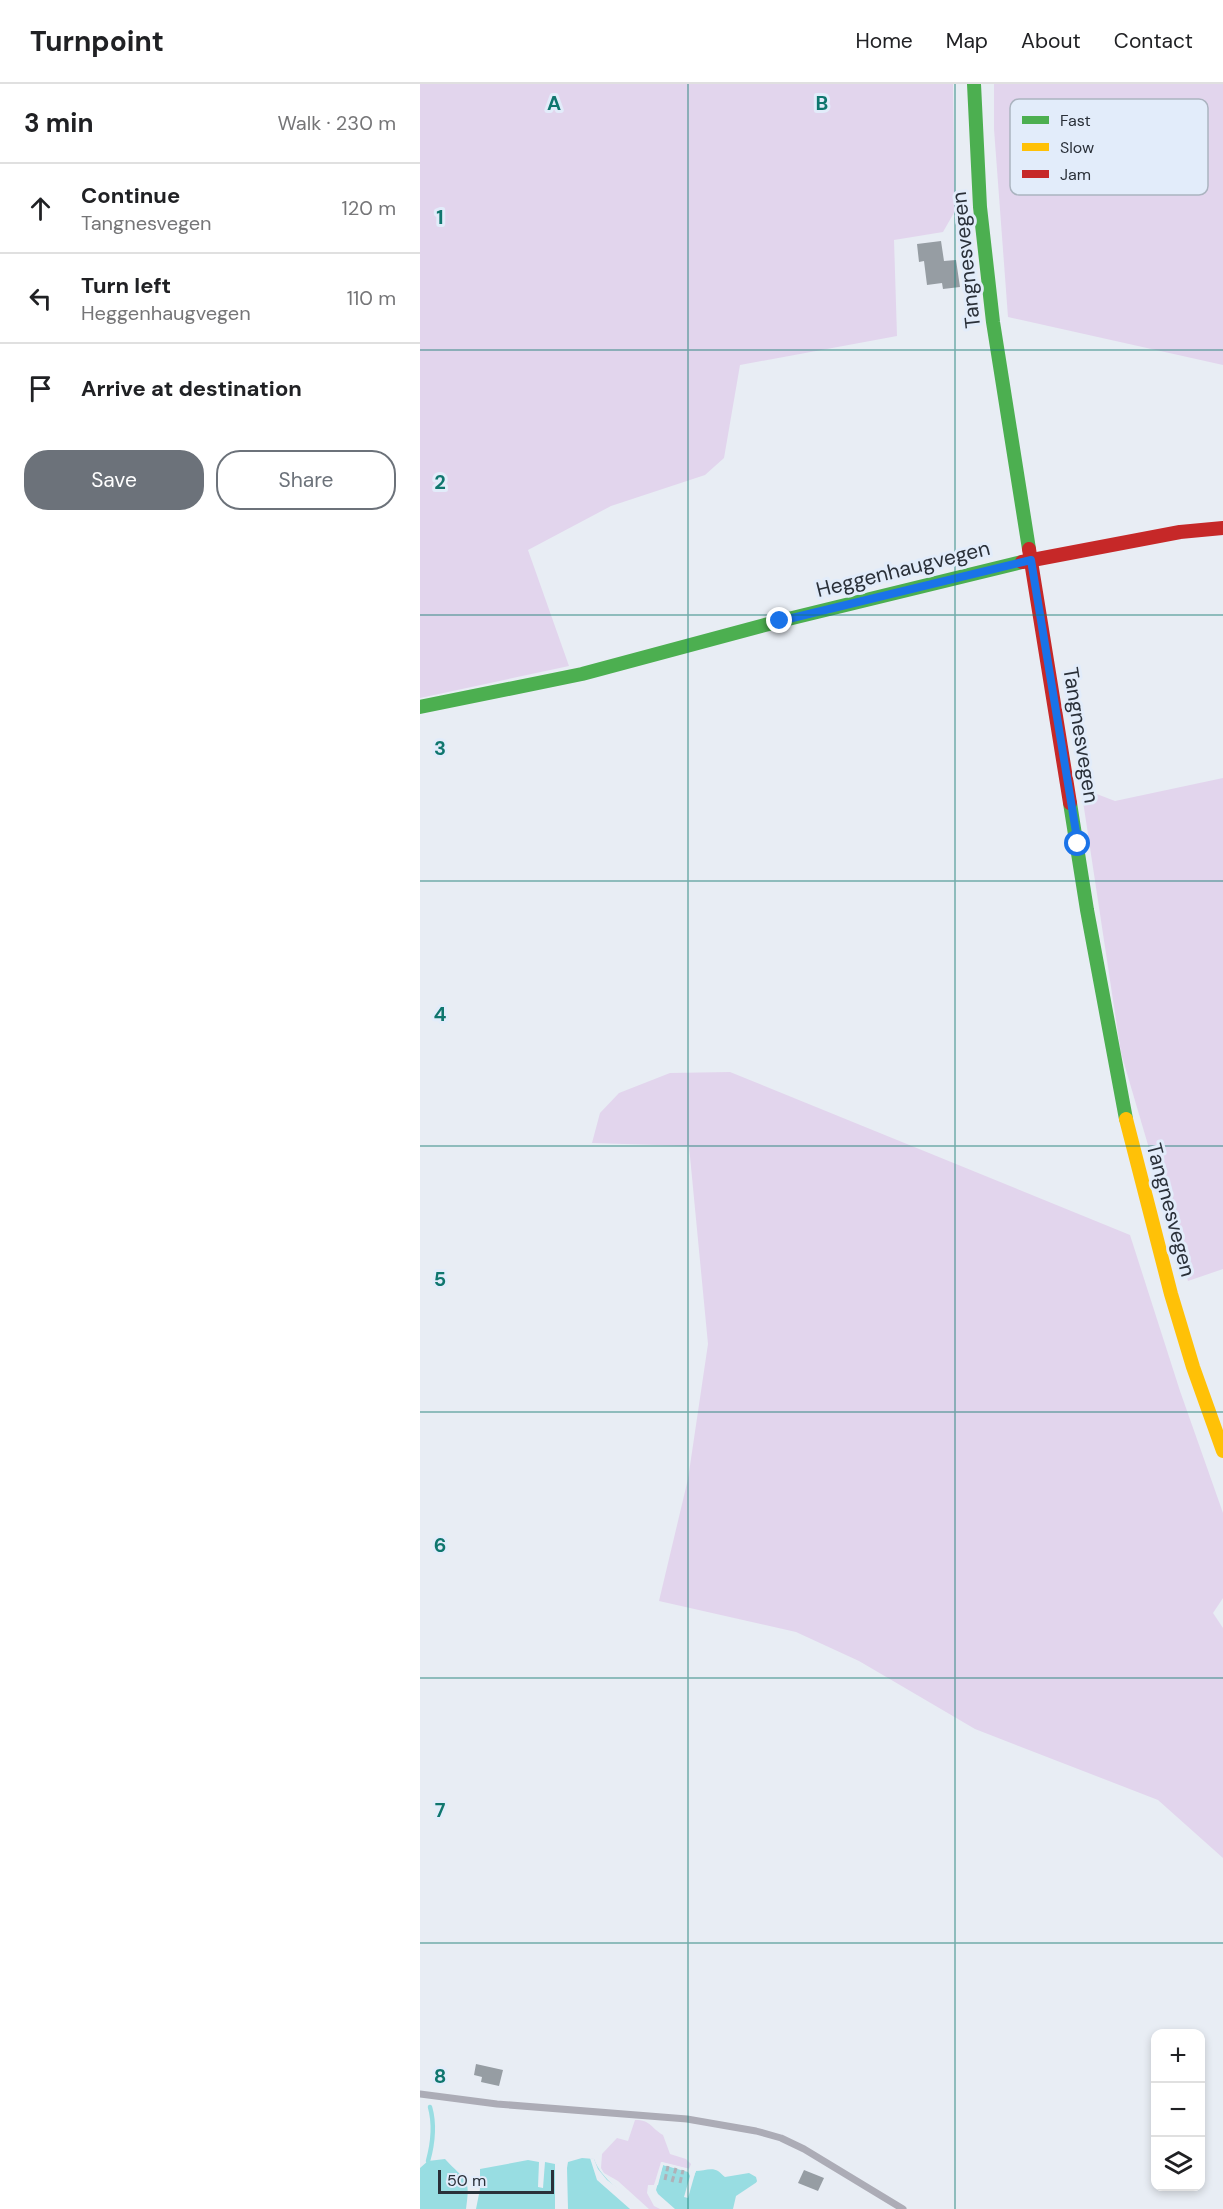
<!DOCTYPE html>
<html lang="en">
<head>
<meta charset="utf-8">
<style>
  body { margin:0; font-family:"DM Sans",sans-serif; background:#f2f2f2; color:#202124 }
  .controls { position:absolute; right:18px; bottom:18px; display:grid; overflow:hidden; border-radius:12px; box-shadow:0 3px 9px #0003 }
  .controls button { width:54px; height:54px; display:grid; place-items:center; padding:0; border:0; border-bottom:2px solid #e0e0e0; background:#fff; color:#202124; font:30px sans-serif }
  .scale { position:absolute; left:18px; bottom:15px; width:116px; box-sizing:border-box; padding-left:6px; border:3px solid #2a3039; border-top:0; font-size:16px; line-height:21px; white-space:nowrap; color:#2a3039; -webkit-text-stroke:4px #e2ecfa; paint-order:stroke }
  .stop { position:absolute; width:18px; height:18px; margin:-14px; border:4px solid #1a73e8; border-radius:50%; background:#fff }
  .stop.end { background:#1a73e8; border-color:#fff; box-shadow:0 2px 6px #0008 }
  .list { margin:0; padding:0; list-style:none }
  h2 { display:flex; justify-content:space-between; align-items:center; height:78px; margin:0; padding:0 24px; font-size:26px }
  h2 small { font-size:20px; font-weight:400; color:#757577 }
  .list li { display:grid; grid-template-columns:39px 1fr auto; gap:18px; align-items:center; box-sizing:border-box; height:90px; padding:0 24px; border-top:2px solid #e0e0e0 }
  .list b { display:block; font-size:22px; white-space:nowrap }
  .list p { margin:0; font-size:20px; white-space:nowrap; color:#757577 }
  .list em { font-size:20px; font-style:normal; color:#757577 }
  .actions { display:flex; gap:12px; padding:18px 24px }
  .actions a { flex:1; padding:14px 0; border:2px solid #6c727a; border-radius:24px; text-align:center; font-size:21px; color:#6c727a }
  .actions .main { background:#6c727a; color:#fff }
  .icon { flex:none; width:33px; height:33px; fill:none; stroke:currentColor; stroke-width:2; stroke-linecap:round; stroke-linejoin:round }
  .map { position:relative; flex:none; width:803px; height:2125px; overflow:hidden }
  header { display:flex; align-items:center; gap:36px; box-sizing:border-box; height:84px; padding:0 30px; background:#fff; border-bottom:2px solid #e0e0e0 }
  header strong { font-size:28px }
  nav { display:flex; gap:33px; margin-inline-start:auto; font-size:21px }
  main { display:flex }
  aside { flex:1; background:#fff }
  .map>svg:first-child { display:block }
</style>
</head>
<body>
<header>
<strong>Turnpoint</strong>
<nav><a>Home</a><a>Map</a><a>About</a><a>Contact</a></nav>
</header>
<main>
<aside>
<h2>3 min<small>Walk · 230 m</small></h2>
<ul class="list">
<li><svg class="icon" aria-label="ahead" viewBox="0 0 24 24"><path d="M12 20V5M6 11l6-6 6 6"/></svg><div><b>Continue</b><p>Tangnesvegen</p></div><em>120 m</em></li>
<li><svg class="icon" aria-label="left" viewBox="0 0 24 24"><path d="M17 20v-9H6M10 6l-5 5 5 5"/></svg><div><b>Turn left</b><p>Heggenhaugvegen</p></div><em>110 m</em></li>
<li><svg class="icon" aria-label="arrive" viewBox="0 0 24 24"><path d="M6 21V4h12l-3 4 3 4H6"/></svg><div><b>Arrive at destination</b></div></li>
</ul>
<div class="actions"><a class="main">Save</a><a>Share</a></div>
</aside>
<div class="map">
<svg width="803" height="2125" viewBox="0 0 803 2125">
  <rect width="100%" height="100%" fill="#e8edf4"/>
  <g fill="#e2d5ed">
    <path d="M0 0H533L535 127 523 148 474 156 477 252 320 281 304 374 285 391 191 422 108 466 149 582 0 614Z"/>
    <path d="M574 0H803V281L588 233 574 45Z"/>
    <path d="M803 694V1185L768 1197 701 969 661 704 695 717Z"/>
    <path d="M310 988 710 1151 760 1307 803 1429V1514L793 1529 803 1544V1774L738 1716 555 1645 439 1577 376 1548 239 1517 268 1395 288 1260 269 1062 172 1059 180 1029 199 1009 250 989Z"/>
    <path d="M215 2036C231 2036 231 2044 243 2051L250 2070 266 2075 271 2080 269 2085 241 2078 234 2101 246 2125H229L198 2097 184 2089 181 2084 182 2070 197 2054 208 2057Z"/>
  </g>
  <g fill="#98dde2">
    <path d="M162 2074 174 2075C182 2097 205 2109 222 2125H56L60 2105V2085L108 2076 119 2078 118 2103 123 2104 125 2078 135 2080 139 2092 147 2084 148 2078Z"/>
    <path d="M25 2075C46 2098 51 2092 46 2125H0V2084L8 2077Z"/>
    <path d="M243 2081 268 2087 274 2092 276 2087C283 2087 292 2083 298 2087 301 2089 302 2091 305 2093L329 2089 336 2093 337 2097 333 2107 321 2119 322 2125H246L231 2102 238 2101Z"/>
  </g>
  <g fill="#e8edf4">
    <path d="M170 2074 174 2075 178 2085 187 2096 213 2115 214 2112 225 2125H210L177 2096Z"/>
    <path d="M242 2078 270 2085 272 2089 273 2086H276L268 2114 264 2113 270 2092 268 2088 243 2081 236 2106 238 2110 255 2125H240L234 2122 227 2109 228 2101H234L236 2098Z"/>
    <path d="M138 2079 141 2088 144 2081 147 2084 148 2125H135V2080Z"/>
    <path d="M340 2096 336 2109 324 2121 325 2125H313L316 2112Z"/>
  </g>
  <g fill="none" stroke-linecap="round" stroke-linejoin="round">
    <path stroke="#98dde2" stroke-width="4.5" d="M8 2077C13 2059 15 2041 10 2023"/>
  </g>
  <g fill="#969da3">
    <path d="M521 157 524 177 536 176 540 203 523 205 522 199 507 201 504 177 499 178 497 160Z"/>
    <path d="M56 1980 83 1986 79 2002 61 1998 62 1993 54 1991Z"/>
    <path d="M384 2086 404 2094 398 2107 378 2099Z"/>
  </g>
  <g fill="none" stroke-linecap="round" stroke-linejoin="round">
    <g stroke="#afb1b8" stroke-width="3" stroke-dasharray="6 3" stroke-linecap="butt">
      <path d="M245 2096 248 2082"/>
      <path d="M252 2098 256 2084"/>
      <path d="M260 2099 263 2086"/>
    </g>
    <path stroke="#acacb6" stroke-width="7" d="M0 2010 77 2020 267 2035 336 2047 361 2054 384 2065 483 2125"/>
    <g stroke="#4caf50" stroke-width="14">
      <path d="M554 0 560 123 573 238 609 465"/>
      <path d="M0 623 162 590 360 537 602 478"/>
      <path d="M650 719 667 826 706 1035"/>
    </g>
    <path stroke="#ffc107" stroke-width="14" d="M706 1035 751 1210 773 1283 803 1367"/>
    <g stroke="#c62828" stroke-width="14">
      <path d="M609 465 650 719"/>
      <path d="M602 478 760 448 803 444"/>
    </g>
  </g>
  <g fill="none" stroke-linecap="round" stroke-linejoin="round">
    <path stroke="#1a73e8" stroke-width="8" d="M360 537 611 476 658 760"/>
  </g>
  <path fill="none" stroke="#0f766e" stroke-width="1.5" stroke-opacity="0.55" d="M268 0V2125M535 0V2125M0 266H803M0 531H803M0 797H803M0 1062H803M0 1328H803M0 1594H803M0 1859H803"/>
  <g text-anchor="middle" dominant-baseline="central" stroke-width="6" stroke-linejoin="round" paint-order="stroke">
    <g font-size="21" fill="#2a3039" stroke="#e2ecfa">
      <text transform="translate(546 176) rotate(-96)">Tangnesvegen</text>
      <text transform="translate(483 485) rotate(-14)">Heggenhaugvegen</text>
      <text transform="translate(661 651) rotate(81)">Tangnesvegen</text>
      <text transform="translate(751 1126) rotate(75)">Tangnesvegen</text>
    </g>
  </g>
  <rect x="590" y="15" width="198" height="96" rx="9" fill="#e2ecfa" stroke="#abb4c0" stroke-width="1.5"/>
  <rect x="602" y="32" width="27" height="8" fill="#4caf50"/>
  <rect x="602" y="59" width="27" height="8" fill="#ffc107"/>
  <rect x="602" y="86" width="27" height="8" fill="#c62828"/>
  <g font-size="16" fill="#2a3039">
    <text x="640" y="42">Fast</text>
    <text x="640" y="69">Slow</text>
    <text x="640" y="96">Jam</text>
  </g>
  <g font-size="20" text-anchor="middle" font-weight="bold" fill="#0f766e" stroke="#e2ecfa" stroke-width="6" stroke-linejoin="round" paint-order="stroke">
    <text x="134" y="26">A</text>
    <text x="402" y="26">B</text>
    <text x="20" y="140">1</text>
    <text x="20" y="405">2</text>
    <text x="20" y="671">3</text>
    <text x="20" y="937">4</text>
    <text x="20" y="1202">5</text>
    <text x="20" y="1468">6</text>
    <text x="20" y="1733">7</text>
    <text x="20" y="1999">8</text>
  </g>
</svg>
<div class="controls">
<button>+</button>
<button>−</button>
<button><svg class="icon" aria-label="layers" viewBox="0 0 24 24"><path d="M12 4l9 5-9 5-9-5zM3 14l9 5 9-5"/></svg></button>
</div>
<div class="scale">50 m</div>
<div class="stop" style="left:658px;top:760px"></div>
<div class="stop end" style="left:360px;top:537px"></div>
</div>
</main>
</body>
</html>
